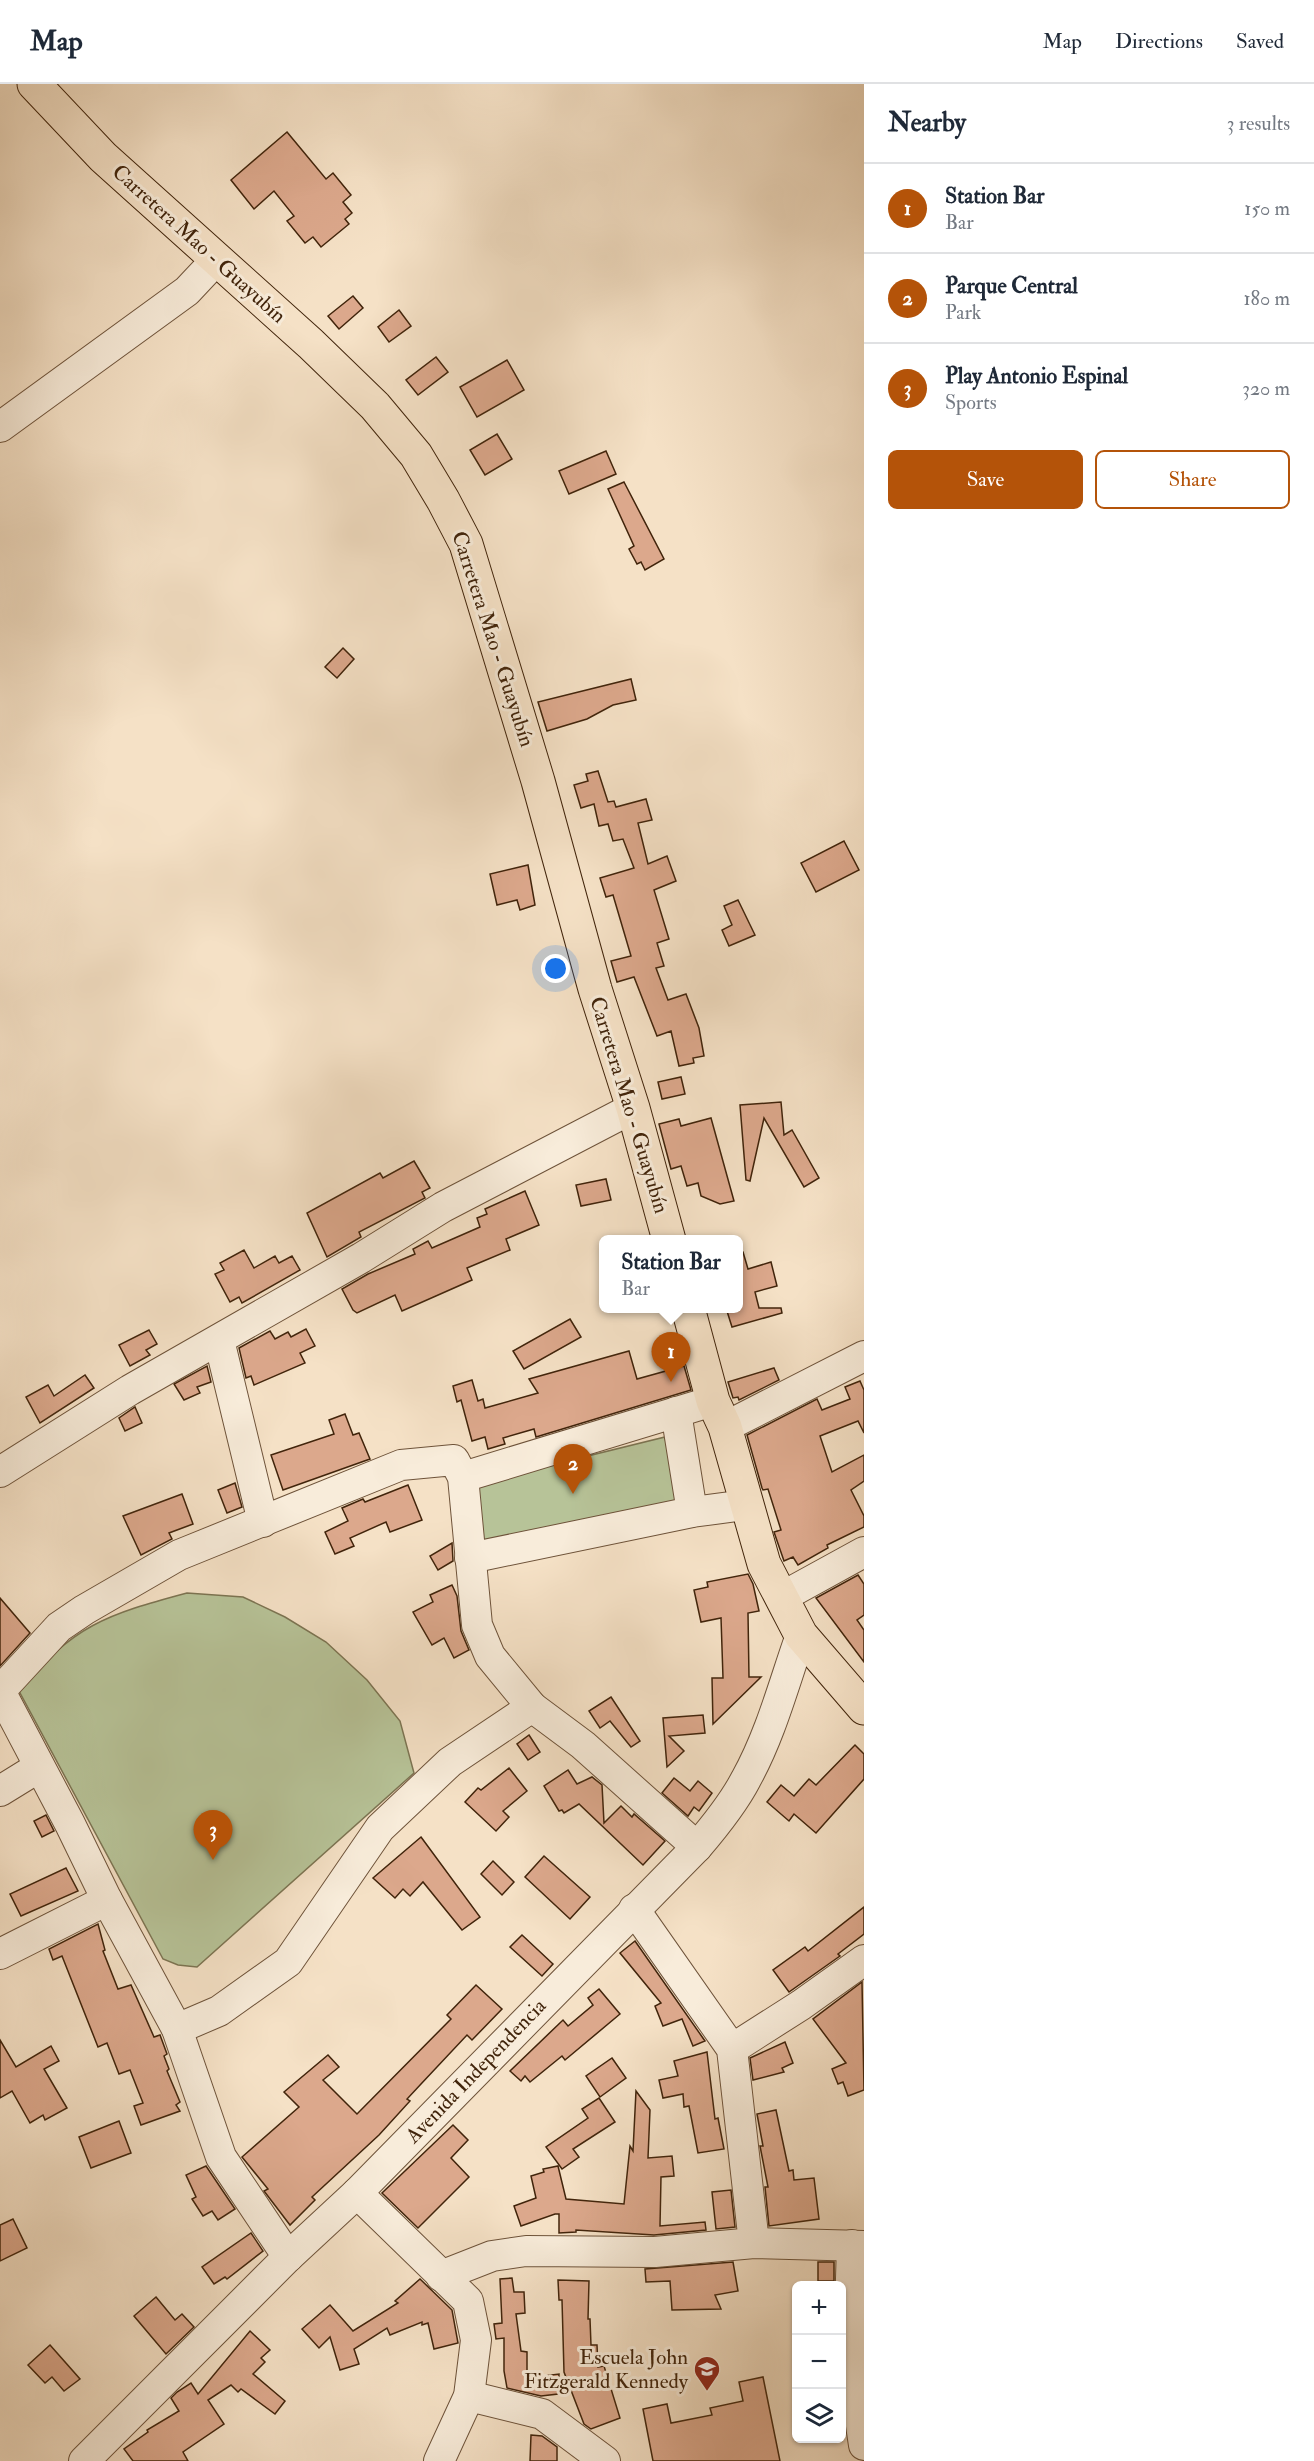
<!DOCTYPE html>
<html lang="en">
<head>
<meta charset="utf-8">
<style>
  body { margin:0; font-family:"IM FELL Double Pica",serif; background:#f2f2f3; color:#1f2937 }
  .controls { position:absolute; right:18px; bottom:18px; display:grid; overflow:hidden; border-radius:9px; box-shadow:0 2px 4px #0004 }
  .controls button { width:54px; height:54px; display:grid; place-items:center; padding:0; border:0; border-bottom:2px solid #e0e1e3; background:#fff; color:#1f2937; font:30px sans-serif }
  .you { position:absolute; left:556px; top:885px; width:21px; height:21px; margin:-15px; border:4px solid #fff; border-radius:50%; background:#1a73e8; box-shadow:0 0 0 9px #1a73e833 }
  .badge { display:grid; place-items:center; width:39px; height:39px; border-radius:50%; background:#b45309; color:#fff; font-size:20px; font-weight:700 }
  .pin { position:absolute; translate:-50% -50px; filter:drop-shadow(0 2px 3px #0008) }
  .pin::after { content:''; position:absolute; top:32px; width:21px; height:18px; background:inherit; clip-path:polygon(0 0,100% 0,50% 100%) }
  .popup { position:absolute; left:599px; top:1151px; width:144px; height:78px; box-sizing:border-box; display:grid; place-content:center; border-radius:9px; background:#fff; filter:drop-shadow(0 2px 4px #0005); font-size:20px; white-space:nowrap; color:#747a83 }
  .popup b { font-size:22px; color:#1f2937 }
  .popup::after { content:''; position:absolute; left:50%; top:100%; margin-left:-12px; border:12px solid transparent; border-top-color:#fff }
  .list { margin:0; padding:0; list-style:none }
  h2 { display:flex; justify-content:space-between; align-items:center; height:78px; margin:0; padding:0 24px; font-size:26px }
  h2 small { font-size:20px; font-weight:400; color:#747a83 }
  .list li { display:grid; grid-template-columns:39px 1fr auto; gap:18px; align-items:center; box-sizing:border-box; height:90px; padding:0 24px; border-top:2px solid #e0e1e3 }
  .list b { display:block; font-size:22px; white-space:nowrap }
  .list p { margin:0; font-size:20px; white-space:nowrap; color:#747a83 }
  .list em { font-size:20px; font-style:normal; color:#747a83 }
  .actions { display:flex; gap:12px; padding:18px 24px }
  .actions a { flex:1; padding:14px 0; border:2px solid #b45309; border-radius:9px; text-align:center; font-size:21px; color:#b45309 }
  .actions .main { background:#b45309; color:#fff }
  .icon { flex:none; width:33px; height:33px; fill:none; stroke:currentColor; stroke-width:2; stroke-linecap:round; stroke-linejoin:round }
  .map { position:relative; flex:none; width:864px; height:2377px; overflow:hidden }
  header { display:flex; align-items:center; gap:36px; box-sizing:border-box; height:84px; padding:0 30px; background:#fff; border-bottom:2px solid #e0e1e3 }
  header strong { font-size:28px }
  nav { display:flex; gap:33px; margin-inline-start:auto; font-size:21px }
  main { display:flex }
  aside { flex:1; background:#fff }
  .map>svg:first-child { display:block }
</style>
</head>
<body>
<header>
<strong>Map</strong>
<nav><a>Map</a><a>Directions</a><a>Saved</a></nav>
</header>
<main>
<div class="map">
<svg width="864" height="2377" viewBox="0 0 864 2377">
  <rect width="100%" height="100%" fill="#f5e1c6"/>
  <filter id="stains"><feTurbulence type="fractalNoise" baseFrequency=".00333" numOctaves="4"/><feColorMatrix values="0 0 0 0 .2 0 0 0 0 .09 0 0 0 0 .02 0 0 0 .5 -.17"/></filter>
  <radialGradient id="worn" r=".72"><stop offset=".6" stop-color="#630" stop-opacity="0"/><stop offset="1" stop-color="#630" stop-opacity=".3"/></radialGradient>
  <g fill="#b7c398" stroke="#7c7452" stroke-width="1.5">
    <path d="M665 1353 677 1420 478 1459 470 1401Z"/>
    <path d="M187 1509 243 1513 285 1533 326 1558 367 1596 400 1637 414 1689 197 1883 178 1881 163 1875 19 1607C71 1542 108 1530 187 1509Z"/>
  </g>
  <g fill="#dca88c" stroke="#41240b" stroke-width="1.5">
    <path d="M287 48 326 95 333 89 351 111 343 118 352 129 345 135 349 140 321 163 313 153 305 159 287 137 294 132 274 107 254 125 231 96Z"/>
    <path d="M353 212 363 224 339 245 328 232Z"/>
    <path d="M399 226 411 242 389 258 378 243Z"/>
    <path d="M436 273 448 288 418 311 406 296Z"/>
    <path d="M507 276 524 306 477 333 460 303Z"/>
    <path d="M497 350 512 375 485 391 470 366Z"/>
    <path d="M606 367 616 390 569 410 559 387Z"/>
    <path d="M624 398 664 475 645 486 641 478 637 480 629 465 634 462 608 405Z"/>
    <path d="M343 564 354 575 337 594 325 583Z"/>
    <path d="M631 595 636 616 613 621 587 635 547 647 538 618Z"/>
    <path d="M598 687 608 718 614 717 616 723 646 715 652 736 638 739 648 780 667 772 676 797 654 806 669 855 657 859 664 882 656 884 668 916 686 910 699 944 704 972 693 974 694 979 679 982 671 947 657 952 634 893 617 898 611 877 631 872 613 811 606 813 600 794 634 784 623 755 613 757 608 740 599 742 594 720 581 724 574 701 588 697 586 690Z"/>
    <path d="M844 757 859 786 816 808 801 779Z"/>
    <path d="M528 781 535 821 520 826 517 816 497 821 490 790Z"/>
    <path d="M738 816 755 851 729 862 722 846 732 841 724 822Z"/>
    <path d="M681 993 685 1010 662 1015 658 998Z"/>
    <path d="M781 1018 784 1051 792 1046 819 1094 804 1103 764 1034 750 1097 746 1096 740 1021Z"/>
    <path d="M711 1034 734 1117 720 1120 701 1112 698 1099 687 1102 681 1082 671 1085 659 1040 679 1035 681 1042Z"/>
    <path d="M414 1077 430 1104 422 1108 425 1114 359 1148 361 1153 327 1173 307 1129 380 1089 383 1094Z"/>
    <path d="M606 1095 611 1116 581 1122 576 1101Z"/>
    <path d="M525 1107 539 1141 506 1155 510 1166 467 1184 472 1196 402 1227 395 1211 357 1229 353 1226 342 1205 368 1190 415 1170 413 1165 428 1157 432 1164 480 1143 477 1134 487 1130 485 1125Z"/>
    <path d="M244 1166 254 1184 275 1172 279 1179 292 1172 300 1186 242 1219 239 1213 230 1218 215 1190 224 1186 220 1179Z"/>
    <path d="M738 1168H743L748 1185 771 1178 777 1202 755 1208 759 1224H781L782 1229 732 1243 726 1224H738Z"/>
    <path d="M570 1235 581 1253 524 1285 513 1267Z"/>
    <path d="M306 1245 315 1262 300 1269 305 1279 254 1301 251 1292 246 1294 239 1264 270 1247 275 1255 288 1248 291 1253Z"/>
    <path d="M149 1246 157 1260 146 1266 150 1271 130 1282 119 1261Z"/>
    <path d="M629 1267 637 1295 684 1282 691 1306 536 1353 534 1345 503 1354 505 1360 488 1365 485 1353 472 1357 461 1316 457 1318 453 1302 472 1296 478 1317 483 1315 485 1324 538 1309 529 1295Z"/>
    <path d="M207 1282 211 1298 197 1303 200 1309 184 1316 174 1300Z"/>
    <path d="M774 1284 779 1296 739 1316 738 1313 733 1314 728 1298Z"/>
    <path d="M85 1291 94 1304 40 1339 26 1313 48 1301 54 1312Z"/>
    <path d="M860 1297 864 1306V1349L858 1337 820 1352 832 1388 864 1371V1397L851 1406 864 1432V1443L827 1461 828 1464 798 1481 793 1473 784 1477 774 1448 781 1446 768 1405 763 1406 762 1404 747 1351 817 1315 822 1326 850 1315 845 1303Z"/>
    <path d="M135 1323 142 1339 125 1347 119 1334Z"/>
    <path d="M345 1330 353 1351 359 1349 370 1375 283 1406 271 1371 334 1350 329 1336Z"/>
    <path d="M235 1399 242 1423 227 1429 218 1406Z"/>
    <path d="M408 1401 422 1436 390 1448 386 1438 350 1454 354 1462 335 1470 325 1448 348 1437 342 1424 363 1415 365 1418Z"/>
    <path d="M182 1410 193 1440 169 1449 172 1455 141 1471 123 1432Z"/>
    <path d="M452 1459 453 1477 438 1486 430 1472Z"/>
    <path d="M748 1490 753 1500 759 1527 748 1529 749 1593H761L713 1640 712 1594H723L721 1534 701 1538 694 1506 708 1503 707 1498Z"/>
    <path d="M858 1491 864 1500V1531L857 1536 864 1546V1578L816 1514Z"/>
    <path d="M452 1501 457 1512 461 1547 469 1566 454 1574 444 1554 432 1561 413 1528 433 1518 430 1511Z"/>
    <path d="M0 1514 30 1549 0 1582Z"/>
    <path d="M611 1613 640 1657 631 1663 610 1637 600 1644 589 1627Z"/>
    <path d="M703 1631 705 1649 669 1652 684 1667 667 1683 663 1634Z"/>
    <path d="M529 1651 540 1668 528 1676 517 1660Z"/>
    <path d="M855 1661 864 1670V1695L816 1749 794 1730 789 1737 767 1718 781 1701 794 1712 809 1695 816 1701Z"/>
    <path d="M509 1684 527 1707 503 1727 509 1733 496 1747 465 1718 478 1704 481 1706Z"/>
    <path d="M568 1686 577 1700 592 1693 602 1701 604 1739 621 1722 632 1733 634 1730 665 1757 643 1781 579 1720 564 1729 562 1726 559 1727 544 1702Z"/>
    <path d="M674 1694 690 1707 698 1697 712 1709 699 1727 694 1723 688 1732 662 1709Z"/>
    <path d="M46 1731 54 1747 42 1753 34 1737Z"/>
    <path d="M421 1753 480 1833 462 1846 423 1798 410 1812 403 1805 395 1814 373 1794Z"/>
    <path d="M544 1772 590 1813 570 1835 525 1793Z"/>
    <path d="M493 1777 514 1798 502 1811 481 1790Z"/>
    <path d="M66 1784 78 1807 21 1832 10 1810Z"/>
    <path d="M864 1823V1850L838 1870 840 1872 789 1908 773 1886 805 1863 808 1867Z"/>
    <path d="M98 1840 105 1866 103 1867 118 1905 131 1901 154 1953 160 1951 167 1970 164 1972 169 1985 167 1987 180 2018 176 2021 180 2027 141 2041 134 2022 143 2019 130 1986 119 1990 107 1959 98 1963 62 1872 53 1876 49 1865Z"/>
    <path d="M522 1851 553 1880 542 1892 510 1863Z"/>
    <path d="M635 1857 705 1957 693 1962 682 1935 663 1942 655 1922 661 1919 620 1869Z"/>
    <path d="M862 1898 864 2006 848 2012 843 1998 838 2000 832 1985 846 1979 813 1935Z"/>
    <path d="M476 1901 502 1925 472 1956 467 1951 421 2000 407 2015 410 2017 379 2051 312 2113 315 2116 290 2141 264 2107 268 2105 242 2073 299 2023 284 2008 328 1971 339 1983 323 1996 357 2030 451 1935 447 1931Z"/>
    <path d="M599 1905 620 1930 565 1976 562 1972 530 1998 525 1992 521 1997 510 1987 563 1936 568 1942 593 1921 588 1914Z"/>
    <path d="M0 1956 16 1983 51 1962 59 1977 44 1985 67 2024 45 2036 43 2031 30 2039 12 2007 0 2014Z"/>
    <path d="M785 1958 793 1979 782 1984 784 1988 753 1996 750 1974Z"/>
    <path d="M707 1968 715 2035 718 2034 724 2065 698 2069 689 2022 684 2023 683 2010 663 2014 659 1996 678 1992 674 1977Z"/>
    <path d="M612 1974 626 1994 600 2013 586 1992Z"/>
    <path d="M636 2007 650 2026 648 2074 672 2072 674 2092 661 2093 660 2142 705 2138 706 2146 654 2151 576 2146V2148L559 2149V2130H555L521 2142 514 2122 536 2114 531 2092 544 2088 543 2085 558 2082 566 2115 624 2120 630 2062 633 2067Z"/>
    <path d="M599 2014 615 2038 573 2065 579 2073 562 2085 546 2063 588 2034 582 2025Z"/>
    <path d="M776 2026 789 2087 793 2086 794 2096 814 2094 819 2135 769 2142 765 2103H768L760 2062H763L757 2030Z"/>
    <path d="M119 2037 131 2069 91 2084 79 2053Z"/>
    <path d="M453 2041 468 2056 451 2074 469 2093 418 2144 382 2109Z"/>
    <path d="M206 2082 235 2125 218 2136 212 2127 203 2132 192 2115 196 2113 186 2091Z"/>
    <path d="M731 2106 735 2143 716 2145 712 2108Z"/>
    <path d="M13 2135 27 2164 0 2177V2141Z"/>
    <path d="M251 2149 263 2167 227 2195 225 2193 214 2200 202 2183Z"/>
    <path d="M733 2178 738 2207 715 2211 721 2225 672 2226 670 2197 646 2198 645 2185Z"/>
    <rect x="818" y="2178" width="16" height="19"/>
    <path d="M512 2194 514 2208H524L525 2229 516 2230 521 2267 527 2268V2294L559 2290 558 2310 541 2312 507 2304 504 2287V2254L496 2255 494 2240 502 2239 500 2195Z"/>
    <path d="M420 2195 452 2226 458 2259 434 2265 428 2239 422 2241V2238L390 2251 387 2244 354 2265 359 2280 340 2286 330 2253 319 2264 302 2245 330 2221 353 2247 398 2219 395 2217Z"/>
    <path d="M558 2196 589 2197 588 2235H590L591 2261H597L598 2283 604 2282 620 2334 591 2345 584 2340 564 2288 562 2216H559Z"/>
    <path d="M156 2213 175 2236 182 2230 194 2243 166 2270 134 2232Z"/>
    <path d="M250 2247 270 2266 261 2274 265 2278 253 2290 285 2317 275 2330 241 2305 238 2308 231 2301 208 2316 224 2340 183 2368 188 2377H133L124 2365 148 2348 147 2346 179 2327 171 2314 177 2308 191 2299 198 2310Z"/>
    <path d="M50 2261 80 2295 64 2307 52 2293 45 2299 28 2281Z"/>
    <path d="M763 2293 780 2377H653L643 2325 667 2320 671 2339 712 2331 710 2324 743 2317 739 2298Z"/>
    <path d="M531 2351 542 2352 557 2363V2377H530Z"/>
  </g>
  <g fill="none" stroke-linecap="round" stroke-linejoin="round">
    <g stroke="#6e533a" stroke-width="32">
      <g id="minor">
        <path d="M0 343 187 207 217 175"/>
        <path d="M219 1256 263 1438"/>
        <path d="M676 1328 692 1428"/>
        <path d="M725 1343 864 1272"/>
        <path d="M0 1388 130 1306 361 1174 443 1123 633 1024"/>
        <path d="M463 1393 713 1317"/>
        <path d="M470 1474 692 1428 745 1421"/>
        <path d="M782 1513 864 1468"/>
        <path d="M0 1607 59 1543 84 1526 179 1471 401 1381 454 1376 463 1393 477 1541 490 1572 532 1623 583 1661 697 1763"/>
        <path d="M0 1607 70 1740 107 1816 177 1945 221 2073 288 2173"/>
        <path d="M0 1707 39 1683"/>
        <path d="M634 1825 732 1965 754 2159"/>
        <path d="M0 1870 107 1816"/>
        <path d="M177 1945 219 1927 288 1878 380 1744 450 1678 532 1623"/>
        <path d="M732 1965 801 1921 864 1876"/>
        <path d="M357 2109 468 2217 476 2256 469 2312 439 2377"/>
        <path d="M852 2161 849 2262 864 2361"/>
        <path d="M441 2192 492 2172 526 2167 655 2168 754 2159 864 2162"/>
        <path d="M469 2312 542 2330 605 2377"/>
        <path d="M84 2377 288 2173 357 2109 697 1763C715 1742 733 1720 746 1695 771 1650 784 1599 801 1551"/>
      </g>
    </g>
    <g stroke="#41240b" stroke-width="35">
      <g id="major">
        <path d="M34 0 103 73 311 260 375 322 416 371 443 416 466 460 538 697 595 905 633 1024 669 1156"/>
        <path d="M688 1224 713 1317 725 1343 764 1480 801 1551 864 1624"/>
      </g>
    </g>
    <use href="#minor" stroke="#f8ecda" stroke-width="30"/>
    <use href="#major" stroke="#f5e1c6" stroke-width="33"/>
  </g>
  <defs>
    <g id="school-pin" transform="scale(1.35)"><path d="M0 17L-7.5 6A9.5 9.5 0 1 1 7.5 6Z" fill="#8f2418" stroke="#f8ecda"/><path d="M0-5L7-2L0 1L-7-2ZM-4 1L0 2.5L4 1V4Q0 6-4 4Z" fill="#fff"/></g>
  </defs>
  <g fill-rule="evenodd">
    <use href="#school-pin" x="707" y="2285"/>
  </g>
  <g text-anchor="middle" dominant-baseline="central" stroke-width="6" stroke-linejoin="round" paint-order="stroke">
    <g font-size="21" fill="#41240b" stroke="#f8ecda">
      <text transform="translate(199 160) rotate(42)">Carretera Mao - Guayubín</text>
      <text transform="translate(493 555) rotate(72)">Carretera Mao - Guayubín</text>
      <text transform="translate(629 1021) rotate(73)">Carretera Mao - Guayubín</text>
      <text transform="translate(476 1987) rotate(-46)">Avenida Independencia</text>
    </g>
    <g font-size="21" fill="#41240b" stroke="#f8ecda" text-anchor="end">
      <text x="688" y="2273">Escuela John<tspan x="688" dy="24">Fitzgerald Kennedy</tspan></text>
    </g>
  </g>
  <rect width="100%" height="100%" filter="url(#stains)"/>
  <rect width="100%" height="100%" fill="url(#worn)"/>
</svg>
<div class="controls">
<button>+</button>
<button>−</button>
<button><svg class="icon" aria-label="layers" viewBox="0 0 24 24"><path d="M12 4l9 5-9 5-9-5zM3 14l9 5 9-5"/></svg></button>
</div>
<div class="you"></div>
<div class="pin badge" style="left:671px;top:1298px">1</div>
<div class="popup"><b>Station Bar</b>Bar</div>
<div class="pin badge" style="left:573px;top:1410px">2</div>
<div class="pin badge" style="left:213px;top:1776px">3</div>
</div>
<aside>
<h2>Nearby<small>3 results</small></h2>
<ul class="list">
<li><span class="badge">1</span><div><b>Station Bar</b><p>Bar</p></div><em>150 m</em></li>
<li><span class="badge">2</span><div><b>Parque Central</b><p>Park</p></div><em>180 m</em></li>
<li><span class="badge">3</span><div><b>Play Antonio Espinal</b><p>Sports</p></div><em>320 m</em></li>
</ul>
<div class="actions"><a class="main">Save</a><a>Share</a></div>
</aside>
</main>
</body>
</html>
